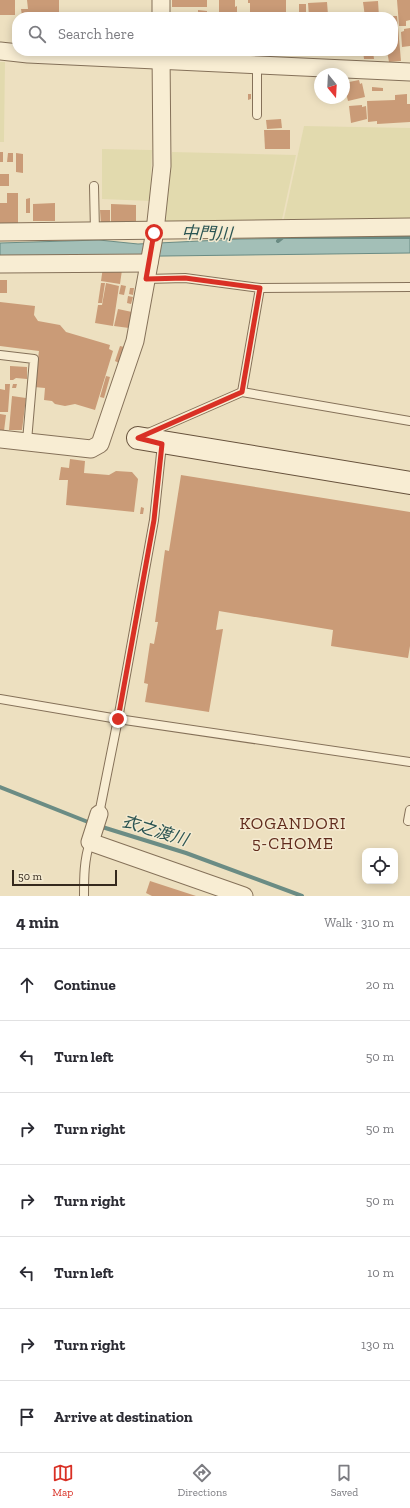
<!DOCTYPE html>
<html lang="en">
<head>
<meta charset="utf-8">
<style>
  body { margin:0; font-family:"Zilla Slab","Noto Sans JP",serif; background:#f7f7f7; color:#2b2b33 }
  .controls { position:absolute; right:12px; bottom:12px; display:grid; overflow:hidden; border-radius:8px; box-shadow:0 2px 10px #0003 }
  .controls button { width:36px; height:36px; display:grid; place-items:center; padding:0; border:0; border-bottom:1px solid #e1e1e2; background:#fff; color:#2b2b33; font:20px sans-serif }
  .compass { position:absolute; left:314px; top:68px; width:36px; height:36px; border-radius:50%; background:#fff; box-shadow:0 2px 10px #0003; rotate:162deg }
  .scale { position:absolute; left:12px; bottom:10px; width:105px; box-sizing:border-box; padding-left:4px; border:2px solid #35291d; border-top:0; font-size:11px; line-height:14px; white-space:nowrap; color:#35291d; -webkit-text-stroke:3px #f4ead0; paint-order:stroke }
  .stop { position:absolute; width:12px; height:12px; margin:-9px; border:3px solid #d93025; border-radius:50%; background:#fff }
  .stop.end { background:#d93025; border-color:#fff; box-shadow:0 1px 4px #0008 }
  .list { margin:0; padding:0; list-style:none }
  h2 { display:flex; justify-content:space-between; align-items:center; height:52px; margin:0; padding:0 16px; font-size:17px }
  h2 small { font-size:13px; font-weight:400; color:#7c7c81 }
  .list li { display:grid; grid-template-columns:26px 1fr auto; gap:12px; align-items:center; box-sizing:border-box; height:72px; padding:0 16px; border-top:1px solid #e1e1e2 }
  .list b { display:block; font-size:15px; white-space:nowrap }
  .list em { font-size:13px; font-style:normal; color:#7c7c81 }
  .icon { flex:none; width:22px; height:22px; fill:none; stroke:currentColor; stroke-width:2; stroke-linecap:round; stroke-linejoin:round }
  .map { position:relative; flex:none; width:410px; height:896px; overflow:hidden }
  .search { position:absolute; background:#fff; box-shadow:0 2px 10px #0003; left:12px; right:12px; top:12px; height:44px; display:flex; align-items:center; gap:10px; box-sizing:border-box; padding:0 14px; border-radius:16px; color:#7c7c81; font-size:15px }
  .sheet { height:556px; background:#fff }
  nav { display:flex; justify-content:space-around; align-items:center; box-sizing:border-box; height:56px; border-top:1px solid #e1e1e2; background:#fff; font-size:11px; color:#7c7c81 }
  nav a { display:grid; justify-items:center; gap:2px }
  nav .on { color:#d93025 }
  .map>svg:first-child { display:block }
</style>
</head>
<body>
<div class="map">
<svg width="410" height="896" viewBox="0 0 410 896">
  <rect width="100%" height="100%" fill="#ede0c0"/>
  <g fill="#e2daae">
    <path d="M0 62H5L4 142H0Z"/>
    <path d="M304 126 410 128V221L283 223Z"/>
    <path d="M102 149 152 150 150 201 102 199Z"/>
    <path d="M172 152 296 155 281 224 163 225Z"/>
  </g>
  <path fill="#a3bfb7" stroke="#6b8c84" d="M410 237V253L0 258V243L99 240 138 244 241 239Z"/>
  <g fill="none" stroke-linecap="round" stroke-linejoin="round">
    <g stroke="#6b8c84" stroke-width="4">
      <path d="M278 241 283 237H410"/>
      <path d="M0 787 93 824"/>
      <path d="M99 826 186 853 302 896"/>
    </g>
  </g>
  <g fill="#ca9b77">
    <rect x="0" y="0" width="15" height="15"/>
    <path d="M27 0H59V13H51V15L22 16 21 9H28Z"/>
    <rect x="172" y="0" width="35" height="7"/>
    <path d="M219 0H235V7L237 6V17H219Z"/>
    <path d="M248 0H286V17H250V3H248Z"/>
    <path d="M397 0H410V20L406 21V26H399Z"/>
    <path d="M378 1 379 17H365L363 2Z"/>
    <path d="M327 2 328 15 330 14V17H309L308 3Z"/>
    <rect x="299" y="4" width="7" height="10"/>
    <path d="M198 10 207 11V17H198Z"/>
    <path d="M393 16H397L401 61 389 62 387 51H393Z"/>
    <path d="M410 28V46L402 47 401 32 404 31V29Z"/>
    <path d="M188 51H214V54L188 53Z"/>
    <rect x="230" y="51" width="7" height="2"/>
    <path d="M335 51H350V53L335 54Z"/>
    <path d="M363 51H373L374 59H364Z"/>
    <path d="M345 78H348L349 82 359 80 360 84 362 83 365 97 348 101 344 85 346 84Z"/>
    <path d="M372 87 383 88V91H372Z"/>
    <path d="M248 94H251V99L248 100Z"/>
    <path d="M407 94V104H410V122L377 124V121L368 122 367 101 395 100V95Z"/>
    <path d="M362 105V107L366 106 367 119 351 123 349 106Z"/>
    <path d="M281 119 282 128 267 129 266 120Z"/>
    <path d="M264 130H290V149H265Z"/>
    <rect x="0" y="152" width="3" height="10"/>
    <path d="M8 153H13V162H7Z"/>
    <path d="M16 153 23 154V173L16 172Z"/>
    <rect x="0" y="174" width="9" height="12"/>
    <path d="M7 193H18V226H0V203H7Z"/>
    <path d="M30 198V213H26V199Z"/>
    <path d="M55 203V221H33V204Z"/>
    <path d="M111 204 136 205V225H111Z"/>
    <path d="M100 210H110V224H101Z"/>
    <path d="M103 267 122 270 120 284 101 281Z"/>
    <rect x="0" y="280" width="7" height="13"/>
    <path d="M101 283H105L102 303H98Z"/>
    <path d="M106 283 119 286 113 326 95 323 98 305H102Z"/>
    <path d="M121 285 126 286 124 295 119 294Z"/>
    <path d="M130 288H134L133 295 129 294Z"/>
    <path d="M128 296 133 297 131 304 127 303Z"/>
    <path d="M0 302 35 306 34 315 38 321 60 325 66 332 110 345 109 349 113 351 95 410 75 404 65 406 55 404 52 401 44 400 45 388 34 387 39 351 0 346Z"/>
    <path d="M118 309 132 312 129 328 114 326Z"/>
    <path d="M120 346 124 347 119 363 115 361Z"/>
    <path d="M10 366 27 367V379L16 378 13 380H10Z"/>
    <path d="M106 376 110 377 104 398 100 397Z"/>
    <path d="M5 384H10L8 412H0V389L5 390Z"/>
    <path d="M13 384H17L16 388H12Z"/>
    <path d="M12 396 26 398 22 430H9Z"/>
    <path d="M0 414 6 415 4 431H0Z"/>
    <path d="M70 459 85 461 84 473 109 475 116 471 132 472 138 479 134 512 66 505 68 480H59L61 467 69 468Z"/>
    <path d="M181 475 410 512V646L408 658 331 646 333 630 219 611 216 630 223 629 209 712 145 702 148 684 144 683 150 643 154 644 158 622H155L165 550 169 551Z"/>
    <path d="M141 507 144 508 143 514H140Z"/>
    <path d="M150 881 196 896H152L146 893Z"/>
  </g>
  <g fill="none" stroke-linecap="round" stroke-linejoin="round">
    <g stroke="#857159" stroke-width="10">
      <g id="lane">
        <path d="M257 115V64"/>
        <path d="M94 186 95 232"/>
        <path d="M146 279 185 278 260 288 242 392"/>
        <path d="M260 288 410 287"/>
        <path d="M0 355 34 359 27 441"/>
        <path d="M146 434 242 392 410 421"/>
        <path d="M0 699 118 719 410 762"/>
        <path d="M99 814 118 719 154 520 162 444"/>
        <path d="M408 821 410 810"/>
        <path d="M84 896C84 877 84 860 90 842"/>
      </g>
    </g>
    <g stroke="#857159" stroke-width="19">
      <g id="street">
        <path d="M161 17V0"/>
        <path d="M0 51 28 54 410 72"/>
        <path d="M0 232 410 227"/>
        <path d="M0 264 149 263"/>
        <path d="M0 439 91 449 100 444 135 341 155 231 162 166 161 51"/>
        <path d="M99 814 90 842 244 896"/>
      </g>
    </g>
    <g stroke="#67523c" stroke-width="24">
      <path id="secondary" d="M138 438 410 483"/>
    </g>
    <use href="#lane" stroke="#f8edd3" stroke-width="8"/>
    <use href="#street" stroke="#f8edd3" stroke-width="17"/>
    <use href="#secondary" stroke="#f8edd3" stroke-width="22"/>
  </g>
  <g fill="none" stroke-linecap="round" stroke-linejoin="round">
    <path stroke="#d93025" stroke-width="5" d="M118 719 154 520 162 444 138 438 242 392 260 288 185 278 146 279 154 233"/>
  </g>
  <g text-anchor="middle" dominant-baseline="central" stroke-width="3" stroke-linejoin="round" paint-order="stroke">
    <g font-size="17" font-style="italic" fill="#2c5553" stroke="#f4ead0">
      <text transform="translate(207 233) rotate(2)">中門川</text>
      <text transform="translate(155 830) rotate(17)">衣之渡川</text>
    </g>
    <g font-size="17" letter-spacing="1" fill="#612c1d" stroke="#f4ead0">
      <text x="293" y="823">KOGANDORI<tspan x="293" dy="20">5-CHOME</tspan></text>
    </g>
  </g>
</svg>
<div class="controls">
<button><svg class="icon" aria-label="locate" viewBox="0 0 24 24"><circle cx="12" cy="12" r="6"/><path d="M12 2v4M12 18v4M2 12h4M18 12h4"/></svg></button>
</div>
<svg class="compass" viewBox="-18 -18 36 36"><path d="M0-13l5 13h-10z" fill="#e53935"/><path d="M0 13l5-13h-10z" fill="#7c7c81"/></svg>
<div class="scale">50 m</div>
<div class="stop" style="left:154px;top:233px"></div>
<div class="stop end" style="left:118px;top:719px"></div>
<div class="search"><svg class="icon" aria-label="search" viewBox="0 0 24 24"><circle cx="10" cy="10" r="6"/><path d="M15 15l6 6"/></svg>Search here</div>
</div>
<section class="sheet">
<h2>4 min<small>Walk · 310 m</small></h2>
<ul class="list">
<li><svg class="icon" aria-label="ahead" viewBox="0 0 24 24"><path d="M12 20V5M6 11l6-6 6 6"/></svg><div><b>Continue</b></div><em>20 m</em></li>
<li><svg class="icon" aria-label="left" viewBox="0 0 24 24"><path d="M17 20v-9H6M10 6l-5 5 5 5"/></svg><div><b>Turn left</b></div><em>50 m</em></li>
<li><svg class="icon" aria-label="right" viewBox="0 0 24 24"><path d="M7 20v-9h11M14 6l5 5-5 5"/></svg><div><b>Turn right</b></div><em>50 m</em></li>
<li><svg class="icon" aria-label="right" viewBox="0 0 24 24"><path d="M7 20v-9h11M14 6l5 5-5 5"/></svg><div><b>Turn right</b></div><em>50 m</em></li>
<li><svg class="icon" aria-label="left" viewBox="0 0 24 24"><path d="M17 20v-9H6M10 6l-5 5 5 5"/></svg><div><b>Turn left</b></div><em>10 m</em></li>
<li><svg class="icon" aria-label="right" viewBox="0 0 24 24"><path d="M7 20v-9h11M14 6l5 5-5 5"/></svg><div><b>Turn right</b></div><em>130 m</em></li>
<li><svg class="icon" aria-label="arrive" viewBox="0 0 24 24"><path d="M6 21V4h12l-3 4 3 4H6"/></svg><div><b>Arrive at destination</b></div></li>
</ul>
</section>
<nav>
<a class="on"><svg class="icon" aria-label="map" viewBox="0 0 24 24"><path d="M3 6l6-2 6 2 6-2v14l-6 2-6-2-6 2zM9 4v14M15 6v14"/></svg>Map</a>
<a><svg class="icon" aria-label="directions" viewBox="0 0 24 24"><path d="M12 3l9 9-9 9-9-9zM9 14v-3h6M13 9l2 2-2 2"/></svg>Directions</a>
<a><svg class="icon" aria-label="saved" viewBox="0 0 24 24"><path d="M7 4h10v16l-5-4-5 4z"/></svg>Saved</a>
</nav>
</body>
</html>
